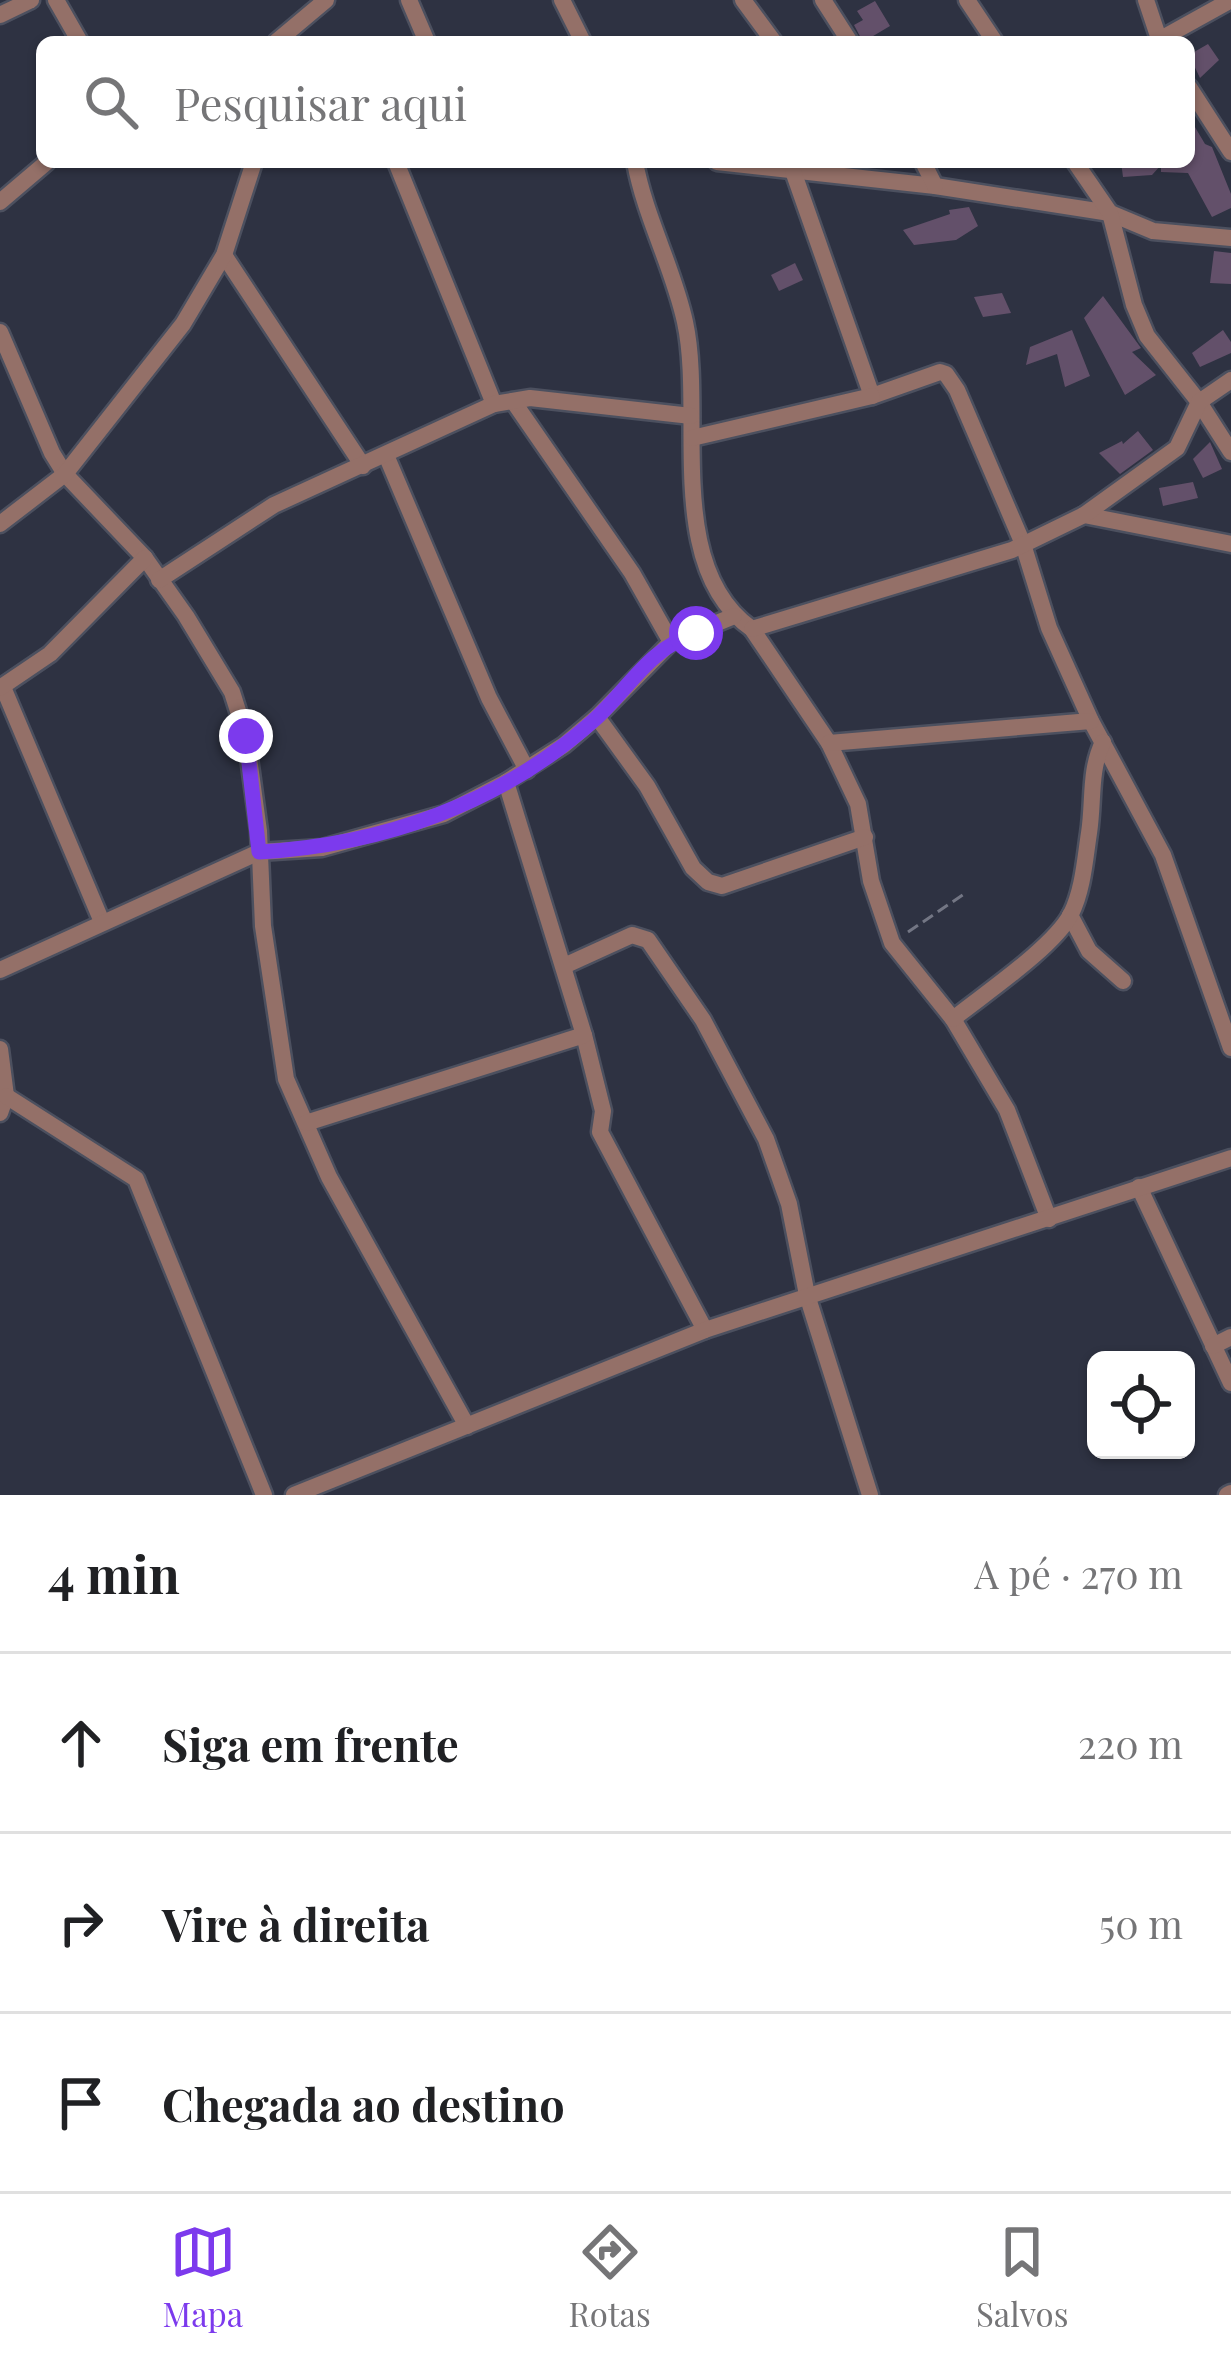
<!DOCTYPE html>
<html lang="pt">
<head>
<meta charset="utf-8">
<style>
  body { margin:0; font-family:"Playfair Display",serif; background:#f2f2f2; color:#202124 }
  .controls { position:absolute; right:36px; bottom:36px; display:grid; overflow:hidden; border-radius:18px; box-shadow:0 3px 9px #0004 }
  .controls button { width:108px; height:108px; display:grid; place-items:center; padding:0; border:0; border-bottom:3px solid #e0e0e0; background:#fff; color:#202124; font:60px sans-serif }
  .stop { position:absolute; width:36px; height:36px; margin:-27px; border:9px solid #7c3aed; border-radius:50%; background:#fff }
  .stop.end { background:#7c3aed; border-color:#fff; box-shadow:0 3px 12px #0008 }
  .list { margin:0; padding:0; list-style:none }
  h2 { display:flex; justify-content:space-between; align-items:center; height:156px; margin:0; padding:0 48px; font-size:51px }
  h2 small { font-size:39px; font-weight:400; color:#757577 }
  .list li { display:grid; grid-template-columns:78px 1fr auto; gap:36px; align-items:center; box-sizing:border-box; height:180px; padding:0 48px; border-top:3px solid #e0e0e0 }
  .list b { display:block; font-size:45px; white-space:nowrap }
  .list em { font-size:39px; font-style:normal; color:#757577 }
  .icon { flex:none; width:66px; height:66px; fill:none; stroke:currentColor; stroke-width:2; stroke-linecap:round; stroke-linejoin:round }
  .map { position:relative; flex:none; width:1231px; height:1495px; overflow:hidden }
  .search { position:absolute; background:#fff; box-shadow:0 3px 9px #0004; left:36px; right:36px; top:36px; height:132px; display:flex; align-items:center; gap:30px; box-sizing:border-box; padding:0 42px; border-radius:18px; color:#757577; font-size:45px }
  .sheet { height:696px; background:#fff }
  nav { display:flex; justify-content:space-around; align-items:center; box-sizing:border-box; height:168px; border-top:3px solid #e0e0e0; background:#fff; font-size:33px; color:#757577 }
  nav a { display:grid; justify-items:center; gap:6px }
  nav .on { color:#7c3aed }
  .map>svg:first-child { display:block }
</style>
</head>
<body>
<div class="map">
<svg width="1231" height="1495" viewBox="0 0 1231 1495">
  <rect width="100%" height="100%" fill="#2e3242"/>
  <g fill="#63506a">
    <path d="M875 1 890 26 863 42 854 25 863 20 857 11Z"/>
    <path d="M1208 44 1219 60 1200 78 1189 55Z"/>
    <path d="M1189 117 1205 144 1212 147 1231 194V208L1212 217 1188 173 1161 172V165L1152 175 1123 177 1121 162H1189Z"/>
    <path d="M969 207 978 226 956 240 914 245 903 230 950 214 949 210Z"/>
    <path d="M1214 251 1231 253V284L1210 283Z"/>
    <path d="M795 263 803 280 779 291 771 275Z"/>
    <path d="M1002 293 1011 313 983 317 974 297Z"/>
    <path d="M1103 296 1141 348 1132 352 1156 375 1125 395 1084 318Z"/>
    <path d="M1072 330 1090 376 1065 387 1057 354 1026 365 1030 347Z"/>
    <path d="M1223 330 1231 342V353L1200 367 1192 353Z"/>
    <path d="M1138 431 1153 450 1120 474 1099 453 1122 441 1123 444Z"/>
    <path d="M1210 442 1222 469 1203 478 1193 459Z"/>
    <path d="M1193 482 1198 498 1163 506 1159 488Z"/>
  </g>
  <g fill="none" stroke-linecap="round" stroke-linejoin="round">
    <g stroke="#4c505f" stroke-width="21">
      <g id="minor">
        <path d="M56 0 80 42"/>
        <path d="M409 0 427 42"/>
        <path d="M562 0 583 42"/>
        <path d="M743 0 774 42"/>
        <path d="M823 0 850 42"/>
        <path d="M967 0 995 42"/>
        <path d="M1146 0 1160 42"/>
        <path d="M0 15 31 0"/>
        <path d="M1159 40 1231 0"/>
        <path d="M276 42 326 0"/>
        <path d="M1189 87 1231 152"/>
        <path d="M396 162 494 404"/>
        <path d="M635 162C645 217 673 267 685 322 705 413 663 567 752 629L829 743 858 804 871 881 892 943 953 1019 1007 1110 1049 1219"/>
        <path d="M717 162 935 186 1110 213 1153 231 1231 238"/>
        <path d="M923 162 935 186"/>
        <path d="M1075 162 1110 213 1134 305 1147 336 1199 402 1231 452"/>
        <path d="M793 171 872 396 940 372 946 374 957 390 1023 544 1049 628 1091 721 1163 855 1231 1048"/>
        <path d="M0 202 47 162"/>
        <path d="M224 255 363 466"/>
        <path d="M0 332 52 453 65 474 145 558 186 616 232 692 246 736 259 831 263 926 286 1079 329 1177 467 1426"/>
        <path d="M513 401 632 573 671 642"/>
        <path d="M692 438 872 396"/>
        <path d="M386 455 489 698 527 770"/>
        <path d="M1084 515 1231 544"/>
        <path d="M0 524 65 474 183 324 224 255 254 162"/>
        <path d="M159 580 274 505 494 404 530 398 691 416"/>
        <path d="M752 629 1012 550 1084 515 1177 448 1199 402 1231 380"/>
        <path d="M3 687 102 922"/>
        <path d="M0 688 50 654 145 558"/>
        <path d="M597 717 647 786 693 868 708 882 722 886 865 837"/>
        <path d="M829 743 1091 721"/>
        <path d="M1070 915 1089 951 1123 981"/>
        <path d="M564 966 632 935 648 940 703 1020 766 1139 789 1204 807 1295 870 1495"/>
        <path d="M0 970 259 852 322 848 444 814 506 782 564 745 597 717 671 642 734 616"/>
        <path d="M953 1019C984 994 1054 947 1071 914 1083 890 1085 859 1089 833 1094 801 1089 771 1103 742"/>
        <path d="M584 1035 603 1111 600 1132 705 1330"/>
        <path d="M0 1049 6 1096 0 1113"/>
        <path d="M6 1096 136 1179 264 1495"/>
        <path d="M306 1123 584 1035 506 782"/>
        <path d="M1139 1187 1231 1383"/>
        <path d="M1213 1346 1231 1337"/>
        <path d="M294 1495 705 1330 1231 1158"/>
        <path d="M1227 1495 1231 1493"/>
      </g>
    </g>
    <path stroke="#737684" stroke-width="3" stroke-dasharray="12 6" stroke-linecap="butt" d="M908 932 967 892"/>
    <use href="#minor" stroke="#947068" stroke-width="16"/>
  </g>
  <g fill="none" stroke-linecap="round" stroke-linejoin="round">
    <path stroke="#7c3aed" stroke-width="15" d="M246 736 259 852C382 845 500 804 593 721 629 689 648 649 696 633"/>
  </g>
</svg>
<div class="controls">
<button><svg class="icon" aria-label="locate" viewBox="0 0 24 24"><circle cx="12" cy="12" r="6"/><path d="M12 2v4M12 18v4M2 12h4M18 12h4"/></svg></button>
</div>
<div class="stop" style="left:696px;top:633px"></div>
<div class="stop end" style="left:246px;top:736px"></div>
<div class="search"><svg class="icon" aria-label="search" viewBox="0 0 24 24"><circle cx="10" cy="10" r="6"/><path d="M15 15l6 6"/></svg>Pesquisar aqui</div>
</div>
<section class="sheet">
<h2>4 min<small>A pé · 270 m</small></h2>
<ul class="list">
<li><svg class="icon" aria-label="ahead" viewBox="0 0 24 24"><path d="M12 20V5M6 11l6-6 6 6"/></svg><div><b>Siga em frente</b></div><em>220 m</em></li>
<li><svg class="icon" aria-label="right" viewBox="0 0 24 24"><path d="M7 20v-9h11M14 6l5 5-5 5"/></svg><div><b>Vire à direita</b></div><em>50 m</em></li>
<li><svg class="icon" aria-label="arrive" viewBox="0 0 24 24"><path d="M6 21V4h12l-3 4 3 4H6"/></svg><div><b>Chegada ao destino</b></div></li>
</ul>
</section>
<nav>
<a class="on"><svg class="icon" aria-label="map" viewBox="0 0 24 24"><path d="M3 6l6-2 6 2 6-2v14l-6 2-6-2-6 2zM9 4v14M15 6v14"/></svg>Mapa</a>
<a><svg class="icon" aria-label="directions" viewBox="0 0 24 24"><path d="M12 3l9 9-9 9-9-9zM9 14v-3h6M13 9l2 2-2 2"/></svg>Rotas</a>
<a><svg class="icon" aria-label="saved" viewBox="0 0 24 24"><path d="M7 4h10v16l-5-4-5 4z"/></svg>Salvos</a>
</nav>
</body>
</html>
